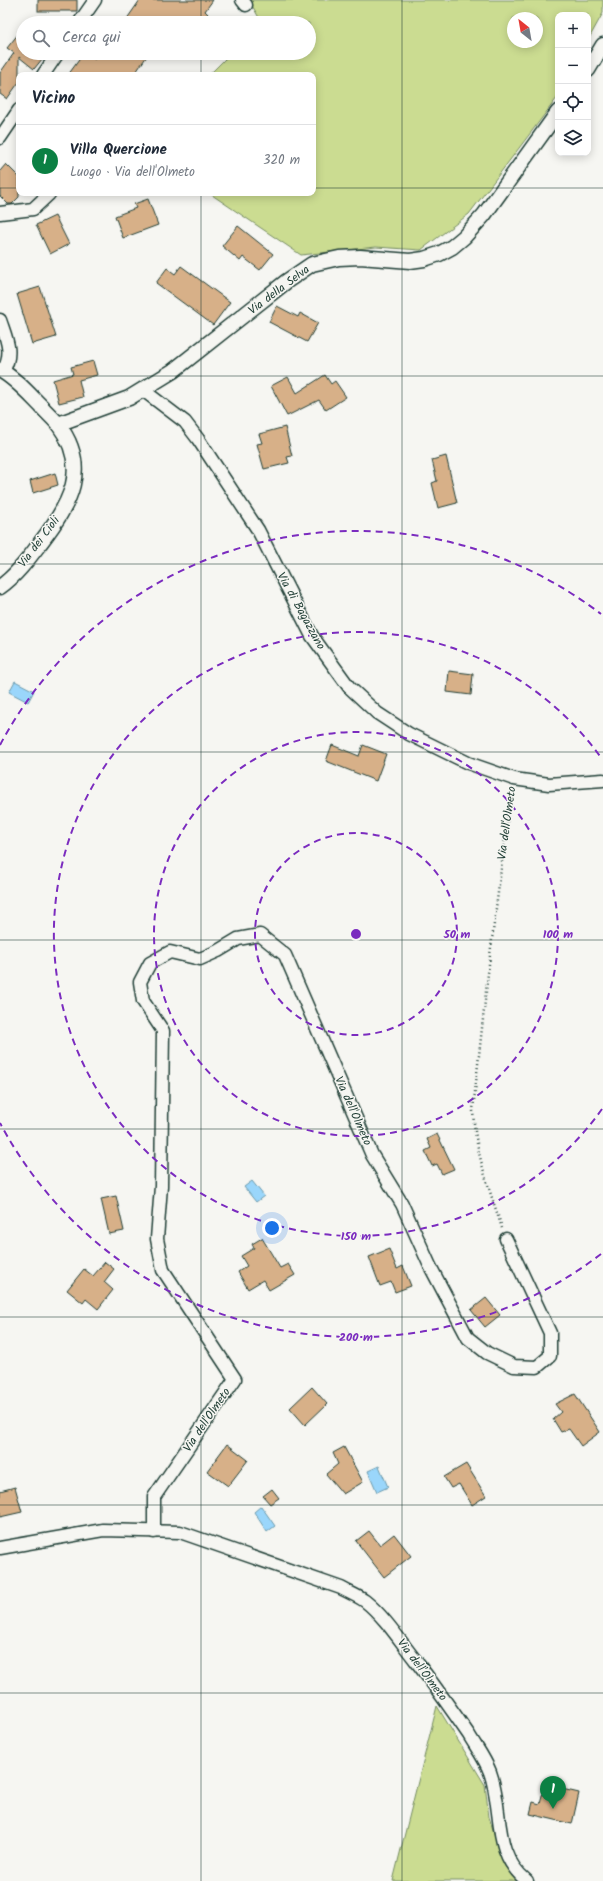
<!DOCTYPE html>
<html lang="it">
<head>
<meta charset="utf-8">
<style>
  body { margin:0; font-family:Kalam,sans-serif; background:#f2f2f3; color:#1f2937 }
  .controls { position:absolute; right:12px; top:12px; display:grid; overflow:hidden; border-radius:8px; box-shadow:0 2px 10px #0003 }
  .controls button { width:36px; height:36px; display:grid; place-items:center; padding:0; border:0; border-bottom:1px solid #e0e1e3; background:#fff; color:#1f2937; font:20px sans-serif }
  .compass { position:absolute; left:507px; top:12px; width:36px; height:36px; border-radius:50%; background:#fff; box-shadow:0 2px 10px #0003; rotate:329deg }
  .you { position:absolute; left:272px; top:1228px; width:14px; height:14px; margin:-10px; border:3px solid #fff; border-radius:50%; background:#1a73e8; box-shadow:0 0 0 6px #1a73e833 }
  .badge { display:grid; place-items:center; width:26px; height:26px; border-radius:50%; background:#0b8043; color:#fff; font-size:13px; font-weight:700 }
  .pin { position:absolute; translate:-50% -33px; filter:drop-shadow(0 1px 2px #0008) }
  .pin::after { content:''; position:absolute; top:21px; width:14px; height:12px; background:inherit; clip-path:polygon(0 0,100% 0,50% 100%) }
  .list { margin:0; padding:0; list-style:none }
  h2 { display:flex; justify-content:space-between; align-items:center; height:52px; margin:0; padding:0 16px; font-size:17px }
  h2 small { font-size:13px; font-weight:400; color:#747a83 }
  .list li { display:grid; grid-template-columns:26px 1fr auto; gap:12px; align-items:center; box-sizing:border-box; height:72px; padding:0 16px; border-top:1px solid #e0e1e3 }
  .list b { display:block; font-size:15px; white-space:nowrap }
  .list p { margin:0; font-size:13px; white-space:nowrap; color:#747a83 }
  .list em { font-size:13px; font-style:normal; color:#747a83 }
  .icon { flex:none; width:22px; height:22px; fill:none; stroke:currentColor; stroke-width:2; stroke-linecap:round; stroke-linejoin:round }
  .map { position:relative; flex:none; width:603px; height:1881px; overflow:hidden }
  .search { position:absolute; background:#fff; box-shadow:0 2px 10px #0003; left:16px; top:16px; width:300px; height:44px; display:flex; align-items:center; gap:10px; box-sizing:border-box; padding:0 14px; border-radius:22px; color:#747a83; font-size:15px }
  .panel { position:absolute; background:#fff; box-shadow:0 2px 10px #0003; left:16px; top:72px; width:300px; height:124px; border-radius:8px }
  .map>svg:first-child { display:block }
</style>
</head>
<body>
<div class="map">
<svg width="603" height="1881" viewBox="0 0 603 1881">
  <rect width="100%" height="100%" fill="#f6f6f2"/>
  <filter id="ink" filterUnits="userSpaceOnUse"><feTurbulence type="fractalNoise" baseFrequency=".025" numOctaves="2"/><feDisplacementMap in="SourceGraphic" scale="8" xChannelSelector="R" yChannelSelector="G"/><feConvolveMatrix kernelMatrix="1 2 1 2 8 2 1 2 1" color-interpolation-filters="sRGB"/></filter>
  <g filter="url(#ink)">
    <g fill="#cbdc91" stroke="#758c62" fill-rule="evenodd">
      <path d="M249 0H603V13L588 40V15H558V96L557 98 469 214 421 250 376 247 301 255 209 193H313V75H209L231 53H309V23H262ZM513 18H537V42H513Z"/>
      <path d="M437 1706 485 1785 489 1817 504 1865 517 1881H393Z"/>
    </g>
    <g fill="#9ad6fb" stroke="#6999ab">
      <path d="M15 681 34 691 28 702 9 692Z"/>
      <path d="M252 1181 264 1196 256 1202 244 1187Z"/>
      <path d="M379 1466 388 1487 377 1492 368 1471Z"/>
      <path d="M261 1506 275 1526 267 1532 254 1512Z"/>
    </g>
    <g fill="#d7b088" stroke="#1f3d34">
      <rect x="38" y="0" width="39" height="11"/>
      <path d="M140 0H213L205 11 208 14 201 23H124Z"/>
      <path d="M23 28V53H47L34 69 19 57V82L7 99 0 94V73L14 53 7 48Z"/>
      <path d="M84 53 94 59 98 53H149L134 75H68Z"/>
      <path d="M6 164 19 177V197L12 204H8L0 196V171Z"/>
      <path d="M148 199 158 225 123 238 115 216 136 208 134 204Z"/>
      <path d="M55 216 69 244 50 254 36 225Z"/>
      <path d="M238 226 273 254 260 270 243 257 240 261 222 246Z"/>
      <path d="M181 266 230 302 213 325 156 283 167 268 175 274Z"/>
      <path d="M40 287 56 337 32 344 17 294Z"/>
      <path d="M277 306 298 317 300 313 318 323 307 342 269 322Z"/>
      <path d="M93 361 97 375 79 380 83 397 59 403 53 380 73 374 71 367Z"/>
      <path d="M325 375 331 384 335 381 346 397 326 410 319 400 287 416 271 386 288 377 297 393Z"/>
      <path d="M285 427 292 456 287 457 289 463 264 469 257 444 262 443 259 434Z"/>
      <path d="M446 456 457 503 438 508 432 483 437 481 432 460Z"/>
      <path d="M55 473 58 485 33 493 30 481Z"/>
      <path d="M449 671 473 674 471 695 447 692Z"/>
      <path d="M332 745 359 756 363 745 386 754 376 781 326 761Z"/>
      <path d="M437 1134 454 1169 442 1174 437 1164 432 1166 425 1151 431 1148 427 1139Z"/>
      <path d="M116 1196 124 1231 109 1234 101 1199Z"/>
      <path d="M262 1238 280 1268 288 1264 295 1275 269 1290 263 1280 248 1289 238 1272 247 1266 241 1256 254 1248 252 1244Z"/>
      <path d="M389 1249 397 1269 403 1266 411 1286 395 1292 391 1282 380 1286 369 1257Z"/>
      <path d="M105 1262 114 1269 104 1282 113 1290 98 1309 86 1299 83 1303 67 1290 84 1269 93 1276Z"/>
      <path d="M486 1298 500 1315 485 1327 471 1310Z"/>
      <path d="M312 1387 327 1404 305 1425 290 1408Z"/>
      <path d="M575 1394 600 1432 581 1446 569 1429 561 1432 553 1419 561 1412 555 1404Z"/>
      <path d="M227 1444 248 1460 228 1486 207 1471Z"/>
      <path d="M344 1447 363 1482 343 1494 326 1474 338 1464 333 1453Z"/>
      <path d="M466 1464 486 1496 472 1505 459 1484 451 1488 444 1477Z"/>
      <path d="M15 1487 22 1512 0 1517V1491Z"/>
      <path d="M272 1489 279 1498 270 1504 263 1496Z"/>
      <path d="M369 1531 380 1545 394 1534 411 1556 384 1577 356 1541Z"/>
      <path d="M545 1785 579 1793 572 1824 530 1814 533 1802 540 1804Z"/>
    </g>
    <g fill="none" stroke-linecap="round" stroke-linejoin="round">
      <g stroke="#1f3d34" stroke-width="15">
        <g id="minor">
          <path d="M242 0 246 5"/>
          <path d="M79 23 95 0"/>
          <path d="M43 75 58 53"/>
          <path d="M0 138 19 110"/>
          <path d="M0 213 33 209 49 194"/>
          <path d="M0 320C6 338 14 353 3 371"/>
          <path d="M143 390 185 422 198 439 258 530 312 636 349 687 377 713 409 734 468 763 514 779 549 784 603 780"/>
          <path d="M154 1532V1497L235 1379 163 1270 157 1239 161 1186 163 1031 143 1001 140 982 150 963 170 952 200 959 218 951 238 939 260 935 285 955 372 1155 402 1204 430 1266 468 1338 487 1353 514 1366 537 1367 550 1356V1333L506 1239"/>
          <path d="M0 1548 103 1530 180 1532 341 1588C348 1592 358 1596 365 1601 385 1617 400 1641 416 1661 434 1685 452 1710 469 1735 476 1747 485 1759 490 1772 504 1810 491 1852 527 1881"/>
        </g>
      </g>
      <g stroke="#1f3d34" stroke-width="17">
        <g id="tertiary">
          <path d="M588 70 603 45"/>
          <path d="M0 370C16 379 28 393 41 406 46 412 53 418 58 424 91 468 70 504 41 542 29 558 16 576 0 587"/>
          <path d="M58 424 129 398 173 371 287 281 312 264 339 258 360 257 410 261 424 259 439 254 452 247 464 237 484 215 558 112"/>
        </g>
      </g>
      <path stroke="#1f3d34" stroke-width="2.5" stroke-dasharray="1 3" stroke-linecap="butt" d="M502 1228C489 1188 475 1152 473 1110L490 955 511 791"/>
      <use href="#minor" stroke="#f6f6f2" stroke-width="12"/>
      <use href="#tertiary" stroke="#f6f6f2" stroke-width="14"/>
    </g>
  </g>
  <path fill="none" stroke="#1f3d34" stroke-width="1" stroke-opacity="0.55" d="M201 0V23M402 0V1881M201 53V75M0 188H19M313 188H603M201 193V1881M0 376H603M0 564H603M0 752H603M0 940H603M0 1129H603M0 1317H603M0 1505H603M0 1693H603"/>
  <g fill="none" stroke="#7b2cbf" stroke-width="2" stroke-dasharray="7 5">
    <circle cx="356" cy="934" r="101"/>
    <circle cx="356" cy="934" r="202"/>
    <path d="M602 1109A302 302 0 1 1 602 759"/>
    <path d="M601 1254A403 403 0 0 1 0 1123M0 745A403 403 0 0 1 601 614"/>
  </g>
  <g text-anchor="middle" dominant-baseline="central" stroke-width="3" stroke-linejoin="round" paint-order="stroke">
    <g font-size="12" fill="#1f3d34" stroke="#f6f6f2">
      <text transform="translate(279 290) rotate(-37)">Via della Selva</text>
      <text transform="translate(39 542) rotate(-53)">Via dei Cioli</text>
      <text transform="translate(301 611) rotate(61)">Via di Bagazzano</text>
      <text transform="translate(507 823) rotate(-82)">Via dell'Olmeto</text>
      <text transform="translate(353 1111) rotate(66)">Via dell'Olmeto</text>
      <text transform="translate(207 1420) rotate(-56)">Via dell'Olmeto</text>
      <text transform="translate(422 1670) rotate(53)">Via dell'Olmeto</text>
    </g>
  </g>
  <circle cx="356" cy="934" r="6" fill="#7b2cbf" stroke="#f6f6f2" stroke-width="2"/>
  <g font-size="12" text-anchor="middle" font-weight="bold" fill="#7b2cbf" stroke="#f6f6f2" stroke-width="3" stroke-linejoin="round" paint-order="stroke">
    <text x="457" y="938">50 m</text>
    <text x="558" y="938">100 m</text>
    <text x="356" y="1240">150 m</text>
    <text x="356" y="1341">200 m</text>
  </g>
</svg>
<div class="controls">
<button>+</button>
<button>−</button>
<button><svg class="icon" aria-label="locate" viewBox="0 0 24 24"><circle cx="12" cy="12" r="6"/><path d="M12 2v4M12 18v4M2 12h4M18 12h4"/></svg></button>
<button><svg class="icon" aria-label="layers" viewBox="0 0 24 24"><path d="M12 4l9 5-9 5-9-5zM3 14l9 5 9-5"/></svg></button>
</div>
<svg class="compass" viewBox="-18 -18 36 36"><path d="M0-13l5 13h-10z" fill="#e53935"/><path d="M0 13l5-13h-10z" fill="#747a83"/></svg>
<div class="you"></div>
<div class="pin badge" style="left:553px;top:1809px">1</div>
<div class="search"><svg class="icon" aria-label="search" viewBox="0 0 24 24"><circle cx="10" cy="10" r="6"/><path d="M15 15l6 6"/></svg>Cerca qui</div>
<section class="panel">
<h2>Vicino<small></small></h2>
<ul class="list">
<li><span class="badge">1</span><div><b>Villa Quercione</b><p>Luogo · Via dell'Olmeto</p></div><em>320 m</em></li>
</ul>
</section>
</div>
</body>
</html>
